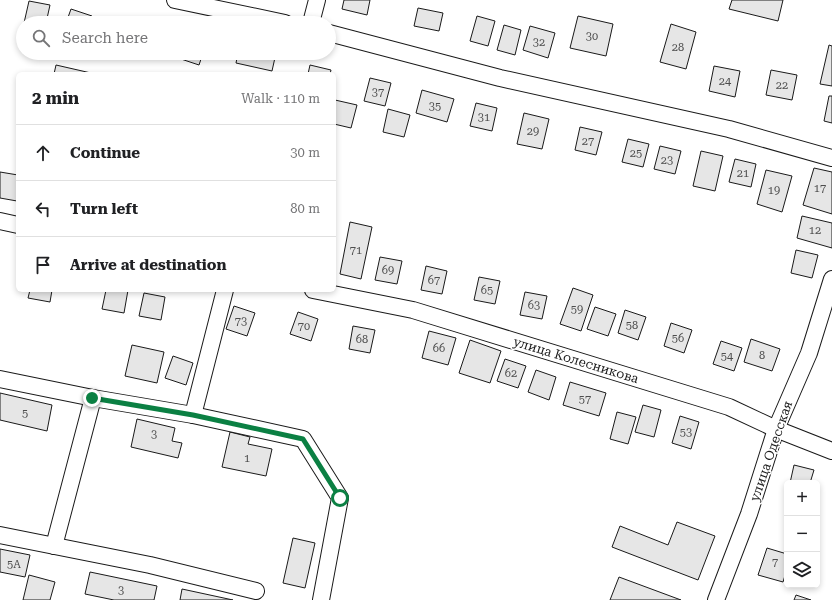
<!DOCTYPE html>
<html lang="en">
<head>
<meta charset="utf-8">
<style>
  body { margin:0; font-family:"Roboto Serif",serif; background:#f2f2f2; color:#202124 }
  .controls { position:absolute; right:12px; bottom:12px; display:grid; overflow:hidden; border-radius:6px; box-shadow:0 2px 6px #0003 }
  .controls button { width:36px; height:36px; display:grid; place-items:center; padding:0; border:0; border-bottom:1px solid #e0e0e0; background:#fff; color:#202124; font:20px sans-serif }
  .stop { position:absolute; width:12px; height:12px; margin:-9px; border:3px solid #0b8043; border-radius:50%; background:#fff }
  .stop.end { background:#0b8043; border-color:#fff; box-shadow:0 1px 4px #0008 }
  .list { margin:0; padding:0; list-style:none }
  h2 { display:flex; justify-content:space-between; align-items:center; height:52px; margin:0; padding:0 16px; font-size:17px }
  h2 small { font-size:13px; font-weight:400; color:#757577 }
  .list li { display:grid; grid-template-columns:26px 1fr auto; gap:12px; align-items:center; box-sizing:border-box; height:56px; padding:0 16px; border-top:1px solid #e0e0e0 }
  .list b { display:block; font-size:15px; white-space:nowrap }
  .list em { font-size:13px; font-style:normal; color:#757577 }
  .icon { flex:none; width:22px; height:22px; fill:none; stroke:currentColor; stroke-width:2; stroke-linecap:round; stroke-linejoin:round }
  .map { position:relative; flex:none; width:832px; height:600px; overflow:hidden }
  .search { position:absolute; background:#fff; box-shadow:0 2px 6px #0003; left:16px; top:16px; width:320px; height:44px; display:flex; align-items:center; gap:10px; box-sizing:border-box; padding:0 14px; border-radius:22px; color:#757577; font-size:15px }
  .panel { position:absolute; background:#fff; box-shadow:0 2px 6px #0003; left:16px; top:72px; width:320px; height:220px; border-radius:6px }
  .map>svg:first-child { display:block }
</style>
</head>
<body>
<div class="map">
<svg width="832" height="600" viewBox="0 0 832 600">
  <rect width="100%" height="100%" fill="#fff"/>
  <g fill="#e6e6e6" stroke="#1a1a1a">
    <path d="M344 0H370L367 15 342 9Z"/>
    <path d="M732 0H783L778 21 729 9Z"/>
    <path d="M29 1 50 5 46 23H24Z"/>
    <path d="M418 8 443 13 439 31 414 26Z"/>
    <path d="M71 9 92 16 89 23H66Z"/>
    <path d="M477 16 495 21 488 46 470 41Z"/>
    <path d="M578 16 613 24 606 56 570 48Z"/>
    <path d="M671 24 696 32 686 69 660 62Z"/>
    <path d="M504 25 521 30 515 55 497 50Z"/>
    <path d="M530 26 555 33 548 58 523 50Z"/>
    <path d="M829 45 832 46V86L820 84Z"/>
    <path d="M180 53H203L199 65 178 58Z"/>
    <path d="M238 53H276L272 71 236 63Z"/>
    <path d="M56 65 91 73 90 74H54Z"/>
    <path d="M310 65 331 70 330 74H308Z"/>
    <path d="M714 66 740 71 735 97 709 91Z"/>
    <path d="M771 70 797 75 792 100 766 95Z"/>
    <path d="M370 78 391 83 385 106 364 101Z"/>
    <path d="M422 90 454 99 447 122 416 113Z"/>
    <path d="M829 96H832V123L824 121Z"/>
    <path d="M335 100 357 105 351 128 334 124V105Z"/>
    <path d="M476 103 497 108 492 131 470 126Z"/>
    <path d="M388 109 410 115 404 137 383 132Z"/>
    <path d="M524 113 549 119 542 149 517 144Z"/>
    <path d="M580 127 602 132 596 155 575 150Z"/>
    <path d="M628 139 649 144 643 167 622 162Z"/>
    <path d="M660 146 681 151 675 174 654 169Z"/>
    <path d="M701 151 723 156 715 191 693 186Z"/>
    <path d="M735 159 756 164 751 187 729 182Z"/>
    <path d="M814 168 832 172V214L803 205Z"/>
    <path d="M766 170 792 176 782 212 757 204Z"/>
    <path d="M0 172 18 175 17 201 0 198Z"/>
    <path d="M802 216 832 223V248L797 238Z"/>
    <path d="M350 222 372 227 361 279 340 274Z"/>
    <path d="M796 250 818 255 812 278 791 273Z"/>
    <path d="M380 257 402 261 397 284 375 280Z"/>
    <path d="M426 266 447 271 442 294 421 290Z"/>
    <path d="M479 277 500 281 495 304 474 300Z"/>
    <path d="M573 288 593 295 581 331 560 324Z"/>
    <path d="M30 290H52L50 302 28 298Z"/>
    <path d="M106 290H128L124 313 102 309Z"/>
    <path d="M525 292 547 296 542 319 520 315Z"/>
    <path d="M144 293 165 297 161 320 139 316Z"/>
    <path d="M234 306 255 313 247 336 226 329Z"/>
    <path d="M595 307 616 314 608 336 587 329Z"/>
    <path d="M625 310 646 317 638 340 618 333Z"/>
    <path d="M298 312 318 319 311 341 290 334Z"/>
    <path d="M671 323 692 330 684 353 664 346Z"/>
    <path d="M353 326 375 330 370 353 349 349Z"/>
    <path d="M429 331 456 338 448 365 422 358Z"/>
    <path d="M751 339 780 349 772 371 744 362Z"/>
    <path d="M470 340 501 351 490 383 459 373Z"/>
    <path d="M721 341 742 348 734 371 713 364Z"/>
    <path d="M132 345 164 352 157 383 125 376Z"/>
    <path d="M173 356 193 363 186 385 165 378Z"/>
    <path d="M505 359 526 366 518 388 497 381Z"/>
    <path d="M536 370 556 377 549 400 528 392Z"/>
    <path d="M570 382 606 393 599 416 563 405Z"/>
    <path d="M0 393 52 405 47 431 0 420Z"/>
    <path d="M643 405 661 410 654 437 635 432Z"/>
    <path d="M617 412 636 417 628 444 610 439Z"/>
    <path d="M680 416 699 422 691 449 672 443Z"/>
    <path d="M137 419 175 428 172 441 182 443 178 458 131 447Z"/>
    <path d="M230 432 250 437 248 444 272 449 266 476 222 467Z"/>
    <path d="M794 465 814 470 810 483H790Z"/>
    <path d="M677 522 715 536 698 580 612 547 620 526 668 545Z"/>
    <path d="M293 538 315 543 305 588 283 583Z"/>
    <path d="M767 548 787 554V569L783 582 758 575Z"/>
    <path d="M0 549 30 555 25 577 0 572Z"/>
    <path d="M90 572 157 586 154 600H114L85 594Z"/>
    <path d="M29 575 55 582 50 600H23Z"/>
    <path d="M619 577 681 600H610Z"/>
    <path d="M182 589 233 600H180Z"/>
    <path d="M796 595 811 600H794Z"/>
  </g>
  <g fill="none" stroke-linecap="round" stroke-linejoin="round">
    <g stroke="#1a1a1a" stroke-width="18">
      <g id="minor">
        <path d="M175 0 285 23"/>
        <path d="M311 23 317 0"/>
        <path d="M329 33 500 78 729 129 832 158"/>
        <path d="M0 221 18 225"/>
        <path d="M313 290 413 310 729 407 776 429 832 451"/>
        <path d="M0 379 93 398 193 415 303 439 340 498 321 600"/>
        <path d="M193 415 225 290"/>
        <path d="M0 535 150 565 256 591"/>
        <path d="M54 546 93 398"/>
        <path d="M716 600 749 514 776 429 809 353 832 279"/>
      </g>
    </g>
    <use href="#minor" stroke="#fff" stroke-width="16"/>
  </g>
  <g fill="none" stroke-linecap="round" stroke-linejoin="round">
    <path stroke="#0b8043" stroke-width="5" d="M92 398 193 415 303 439 340 498"/>
  </g>
  <g text-anchor="middle" dominant-baseline="central" stroke-width="3" stroke-linejoin="round" paint-order="stroke">
    <g font-size="11" fill="#4d4d4d">
      <text x="592" y="36">30</text>
      <text x="539" y="42">32</text>
      <text x="678" y="47">28</text>
      <text x="725" y="81">24</text>
      <text x="782" y="85">22</text>
      <text x="378" y="92">37</text>
      <text x="435" y="106">35</text>
      <text x="484" y="117">31</text>
      <text x="533" y="131">29</text>
      <text x="588" y="141">27</text>
      <text x="636" y="153">25</text>
      <text x="667" y="160">23</text>
      <text x="743" y="173">21</text>
      <text x="820" y="188">17</text>
      <text x="774" y="190">19</text>
      <text x="815" y="230">12</text>
      <text x="356" y="250">71</text>
      <text x="388" y="270">69</text>
      <text x="434" y="280">67</text>
      <text x="487" y="290">65</text>
      <text x="534" y="305">63</text>
      <text x="577" y="309">59</text>
      <text x="241" y="321">73</text>
      <text x="632" y="325">58</text>
      <text x="304" y="326">70</text>
      <text x="678" y="338">56</text>
      <text x="362" y="339">68</text>
      <text x="439" y="348">66</text>
      <text x="762" y="355">8</text>
      <text x="727" y="356">54</text>
      <text x="511" y="373">62</text>
      <text x="585" y="399">57</text>
      <text x="25" y="413">5</text>
      <text x="686" y="432">53</text>
      <text x="154" y="434">3</text>
      <text x="247" y="458">1</text>
      <text x="775" y="562">7</text>
      <text x="14" y="564">5А</text>
      <text x="121" y="590">3</text>
    </g>
    <g font-size="13" fill="#1a1a1a" stroke="#fff">
      <text transform="translate(576 360) rotate(17)">улица Колесникова</text>
      <text transform="translate(771 451) rotate(-71)">улица Одесская</text>
    </g>
  </g>
</svg>
<div class="controls">
<button>+</button>
<button>−</button>
<button><svg class="icon" aria-label="layers" viewBox="0 0 24 24"><path d="M12 4l9 5-9 5-9-5zM3 14l9 5 9-5"/></svg></button>
</div>
<div class="stop" style="left:340px;top:498px"></div>
<div class="stop end" style="left:92px;top:398px"></div>
<div class="search"><svg class="icon" aria-label="search" viewBox="0 0 24 24"><circle cx="10" cy="10" r="6"/><path d="M15 15l6 6"/></svg>Search here</div>
<section class="panel">
<h2>2 min<small>Walk · 110 m</small></h2>
<ul class="list">
<li><svg class="icon" aria-label="ahead" viewBox="0 0 24 24"><path d="M12 20V5M6 11l6-6 6 6"/></svg><div><b>Continue</b></div><em>30 m</em></li>
<li><svg class="icon" aria-label="left" viewBox="0 0 24 24"><path d="M17 20v-9H6M10 6l-5 5 5 5"/></svg><div><b>Turn left</b></div><em>80 m</em></li>
<li><svg class="icon" aria-label="arrive" viewBox="0 0 24 24"><path d="M6 21V4h12l-3 4 3 4H6"/></svg><div><b>Arrive at destination</b></div></li>
</ul>
</section>
</div>
</body>
</html>
